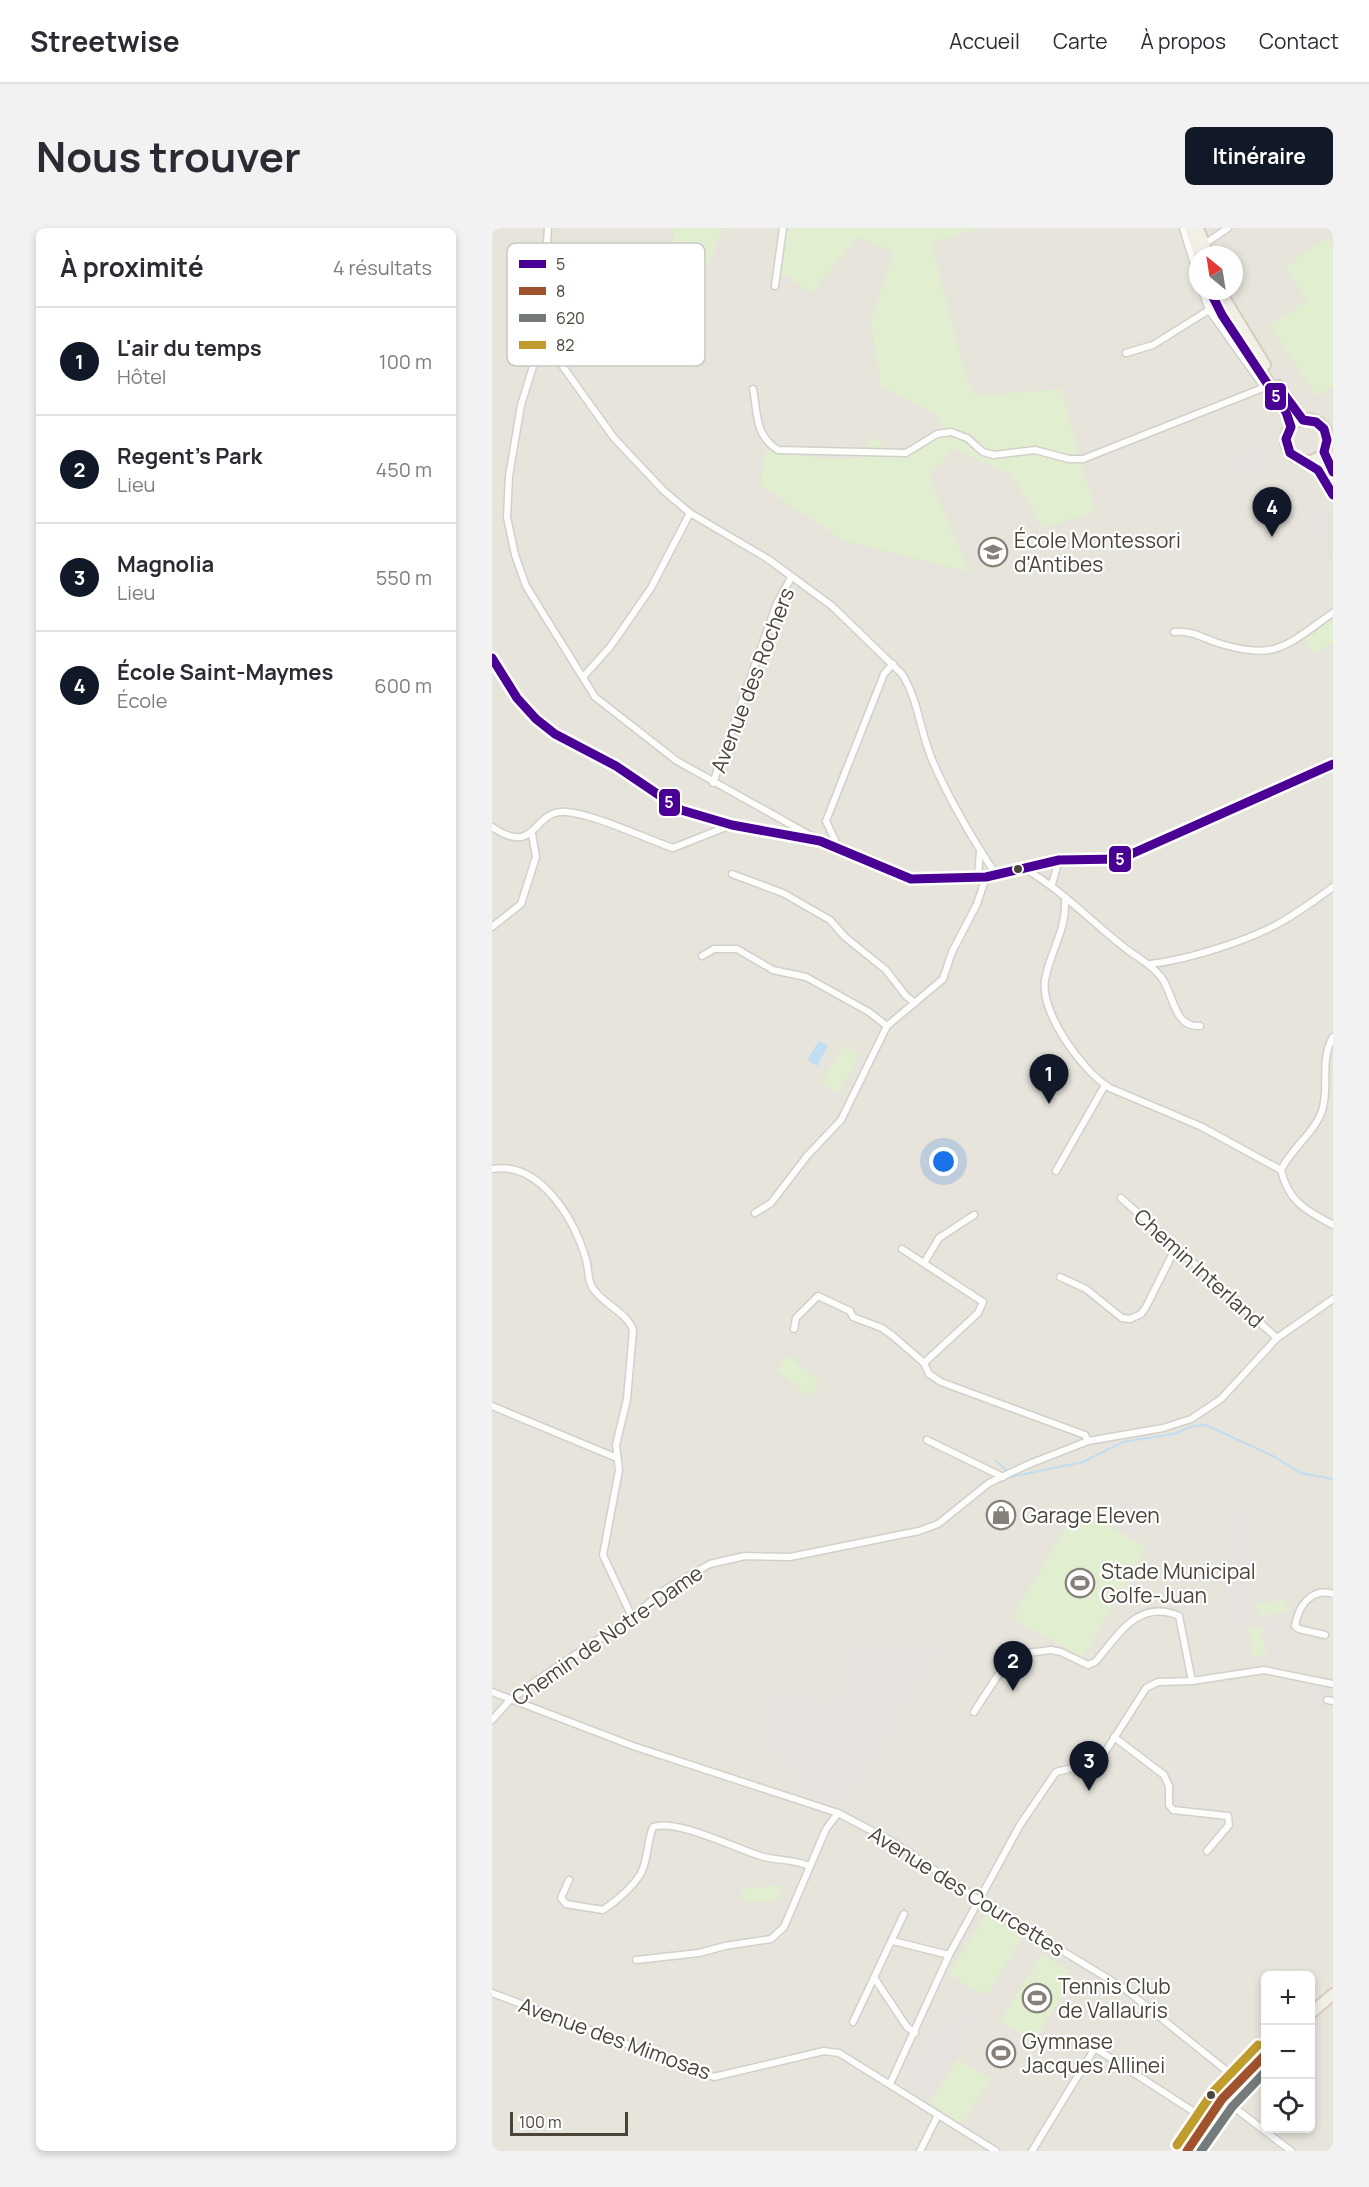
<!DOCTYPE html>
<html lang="fr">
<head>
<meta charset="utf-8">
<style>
  body { margin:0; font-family:Manrope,sans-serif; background:#f2f2f3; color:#2b2b33 }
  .controls { position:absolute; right:18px; bottom:18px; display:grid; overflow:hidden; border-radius:9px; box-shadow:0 3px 9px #0003 }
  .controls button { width:54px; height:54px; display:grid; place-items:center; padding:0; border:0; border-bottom:2px solid #e1e1e2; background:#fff; color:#2b2b33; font:30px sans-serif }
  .compass { position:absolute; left:697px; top:18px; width:54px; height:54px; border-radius:50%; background:#fff; box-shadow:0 3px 9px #0003; rotate:330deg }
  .scale { position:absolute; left:18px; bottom:15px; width:118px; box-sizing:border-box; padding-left:6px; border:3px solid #4b4439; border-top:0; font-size:16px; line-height:21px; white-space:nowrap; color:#4b4439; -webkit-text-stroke:4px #fff; paint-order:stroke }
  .you { position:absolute; left:452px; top:934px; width:21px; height:21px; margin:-15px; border:4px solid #fff; border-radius:50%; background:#1a73e8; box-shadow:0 0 0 9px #1a73e833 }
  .badge { display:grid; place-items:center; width:39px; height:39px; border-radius:50%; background:#111827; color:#fff; font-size:20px; font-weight:700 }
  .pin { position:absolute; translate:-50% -50px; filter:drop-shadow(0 2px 3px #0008) }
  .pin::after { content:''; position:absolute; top:32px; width:21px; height:18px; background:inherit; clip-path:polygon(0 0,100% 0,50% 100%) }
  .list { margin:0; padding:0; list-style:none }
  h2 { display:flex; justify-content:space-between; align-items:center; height:78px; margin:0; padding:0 24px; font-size:26px }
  h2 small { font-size:20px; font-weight:400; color:#7c7c81 }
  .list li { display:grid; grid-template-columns:39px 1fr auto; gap:18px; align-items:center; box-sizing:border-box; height:108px; padding:0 24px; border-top:2px solid #e1e1e2 }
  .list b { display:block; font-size:22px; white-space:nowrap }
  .list p { margin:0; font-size:20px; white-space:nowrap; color:#7c7c81 }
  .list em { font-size:20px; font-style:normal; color:#7c7c81 }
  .icon { flex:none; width:33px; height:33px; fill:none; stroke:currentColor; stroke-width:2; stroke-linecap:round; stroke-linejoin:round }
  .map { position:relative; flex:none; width:841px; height:1923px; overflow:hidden; border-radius:9px }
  header { display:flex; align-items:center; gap:36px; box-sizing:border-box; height:84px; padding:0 30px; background:#fff; border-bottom:2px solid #e1e1e2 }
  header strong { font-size:28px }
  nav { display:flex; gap:33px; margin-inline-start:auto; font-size:21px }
  .intro { display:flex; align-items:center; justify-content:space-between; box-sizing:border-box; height:144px; padding:0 36px }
  h1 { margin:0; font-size:42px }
  .button { padding:15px 27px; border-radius:9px; background:#111827; color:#fff; font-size:21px; font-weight:700 }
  main { display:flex; gap:36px; padding:0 36px }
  aside { flex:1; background:#fff; border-radius:9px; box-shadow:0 3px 9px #0003 }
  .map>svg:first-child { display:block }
</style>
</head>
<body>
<header>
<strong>Streetwise</strong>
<nav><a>Accueil</a><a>Carte</a><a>À propos</a><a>Contact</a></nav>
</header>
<div class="intro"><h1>Nous trouver</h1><a class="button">Itinéraire</a></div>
<main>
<aside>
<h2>À proximité<small>4 résultats</small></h2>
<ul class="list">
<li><span class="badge">1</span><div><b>L'air du temps</b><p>Hôtel</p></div><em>100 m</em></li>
<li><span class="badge">2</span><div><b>Regent's Park</b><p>Lieu</p></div><em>450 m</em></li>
<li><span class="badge">3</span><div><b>Magnolia</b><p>Lieu</p></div><em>550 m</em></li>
<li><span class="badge">4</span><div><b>École Saint-Maymes</b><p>École</p></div><em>600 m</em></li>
</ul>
</aside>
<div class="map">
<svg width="841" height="1923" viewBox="0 0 841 1923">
  <rect width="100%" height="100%" fill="#f4f2ee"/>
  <path fill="#e7e4dc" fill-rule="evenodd" d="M0 0H841V1923H0ZM706 27H742V63H706ZM774 1748H818V1900H774Z"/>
  <path fill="#e6e2de" d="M359 1415 453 1419 357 1582 311 1565 264 1507 269 1458 341 1472Z"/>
  <g fill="#e1eecf">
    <path d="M181 0H232L210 52 185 45Z"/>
    <path d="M295 0H487L439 15 476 155 484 168 569 161 603 284 550 300 520 246 461 221 437 248 477 344 353 313 269 258 273 222 333 231H364L383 208 400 230 451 199 444 187 389 159 379 94 401 24 366 9 319 65 289 45Z"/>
    <path d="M835 10 841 19V158L825 168 777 98 816 72 793 39Z"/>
    <path d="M841 388V415L821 425 813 410Z"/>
    <path d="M352 816 368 826 346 865 329 855Z"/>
    <path d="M296 1127 328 1155 317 1169 285 1141Z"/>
    <path d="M585 1280 655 1320 591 1430 520 1390Z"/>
    <path d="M793 1371 795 1383 767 1388 765 1376Z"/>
    <path d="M769 1399 774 1426 761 1429 756 1401Z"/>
    <path d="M288 1657 289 1671 251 1675 249 1661Z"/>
    <path d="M494 1686 531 1709 494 1768 457 1746Z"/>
    <path d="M550 1726 583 1747 541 1814 508 1793Z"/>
    <path d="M466 1831 499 1851 470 1896 438 1875Z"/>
  </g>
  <g fill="#e6e3df">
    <path d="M775 213 784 239 743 253 734 227Z"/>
    <path d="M779 258 803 262 802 269 779 265 778 270 770 269 771 262 778 263Z"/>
    <path d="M823 267 841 293V334L813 293 814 284Z"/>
    <path d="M821 337 829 338 823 371 815 370Z"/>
    <path d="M650 1251V1311L630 1299V1252Z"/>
    <path d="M738 1276 771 1280 755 1394 748 1396 726 1393Z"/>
    <path d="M790 1390 797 1428 778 1432 771 1393Z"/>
    <path d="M821 1459 841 1462V1477L833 1479 828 1486 820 1479V1475L816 1474Z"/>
    <path d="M681 1550 701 1551 700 1576 683 1575Z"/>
    <path d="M484 1764 498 1773 436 1872 408 1854 448 1782 466 1792Z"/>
  </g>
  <path fill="#c0ddf1" d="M327 813 336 818 325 838 315 832Z"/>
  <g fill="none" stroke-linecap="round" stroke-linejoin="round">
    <g stroke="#c0ddf1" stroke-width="2">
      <path d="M504 1233 514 1242"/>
      <path d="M518 1249 591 1234 631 1214 682 1206 700 1198 714 1197 781 1228 809 1245 841 1251"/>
    </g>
    <g stroke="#d2d0cb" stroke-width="9">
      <g id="street">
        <path d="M56 0 48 116 29 177 17 248 15 289 23 327 34 358 103 469 185 533 321 609"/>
        <path d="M691 0 706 49"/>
        <path d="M717 13 736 0"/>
        <path d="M283 58 291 0"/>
        <path d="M710 63 717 82 774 162"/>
        <path d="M48 116 59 122 122 210 172 263 198 285 276 331 340 378 410 446C427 473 428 505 441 534 458 573 481 612 505 648"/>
        <path d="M634 125 661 117 717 82"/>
        <path d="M261 161C266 185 262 207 286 222L414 225 445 206 459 204 475 210 491 224 502 227 543 222 577 231H591L771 160"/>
        <path d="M682 404C699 402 711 410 726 415 786 434 795 416 841 385"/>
        <path d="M0 430 25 470 44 491 63 506 124 538 189 582 240 597 328 613 392 642 419 651 494 649 567 632 628 631 841 536"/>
        <path d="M91 449 118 419 159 360 198 285"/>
        <path d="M221 555 285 375 299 350"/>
        <path d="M0 599C46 630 39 581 75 584 101 586 155 611 181 620L239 597"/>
        <path d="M340 619 343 612 334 593 392 446 401 436"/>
        <path d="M533 641C572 663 601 696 637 723 648 731 660 737 669 749 682 765 681 800 708 798"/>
        <path d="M240 646 291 665 338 692 353 709 394 742 414 768 423 775"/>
        <path d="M486 649 488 623"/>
        <path d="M560 656 567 632"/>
        <path d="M573 671C575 702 558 723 553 752 548 785 591 844 618 860L708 898 789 942C797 975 814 982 841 997"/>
        <path d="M0 699 29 676 44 629 40 606"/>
        <path d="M210 728 222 721H245L281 742 314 749 377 784 395 798"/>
        <path d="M658 736C695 732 759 712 791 693 808 683 825 671 841 659"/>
        <path d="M0 941C48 933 81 990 93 1028 97 1037 95 1051 100 1059 110 1076 134 1083 141 1102L135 1171 124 1217 127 1242 111 1327 140 1389"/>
        <path d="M789 942C799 921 822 905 830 883 838 859 827 833 841 809"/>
        <path d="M564 943 613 857"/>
        <path d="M629 970 785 1110"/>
        <path d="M263 985 279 975 315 928 349 892 395 798 451 751 460 724 485 676 494 649"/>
        <path d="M410 1021 491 1074 486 1085 432 1135"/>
        <path d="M432 1035 447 1010 482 987"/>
        <path d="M568 1049 594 1061 630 1090 638 1091 649 1086 654 1079 684 1019"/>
        <path d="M302 1101 304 1090 326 1068 358 1083 361 1089 390 1100 401 1108 432 1135 437 1146 449 1154 593 1207 596 1213"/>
        <path d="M0 1178 125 1230"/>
        <path d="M435 1212 511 1249"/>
        <path d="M833 1407 807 1401 803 1398C806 1379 819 1359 841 1366"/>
        <path d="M0 1464 141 1518 346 1585 401 1614 487 1672 633 1761 746 1852"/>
        <path d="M835 1472 841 1473"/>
        <path d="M482 1484 519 1427 559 1422 569 1424 596 1437 603 1434C626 1408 646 1370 687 1388L700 1453"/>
        <path d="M0 1492 18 1472 41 1455 140 1389 174 1361 218 1336 253 1328 298 1329 427 1303 446 1296 497 1255 535 1237 596 1213 671 1200 699 1191 729 1171 785 1110 841 1071"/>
        <path d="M622 1509 672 1547 677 1558V1577L681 1582 736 1588 737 1597 715 1623"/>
        <path d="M77 1652 69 1670 74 1676 111 1682C124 1673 141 1659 149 1645 156 1632 155 1613 161 1599 185 1590 246 1622 272 1629 287 1633 302 1631 317 1638"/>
        <path d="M401 1713 457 1727"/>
        <path d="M144 1732 207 1725 233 1718 279 1711 292 1699 334 1601 346 1585"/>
        <path d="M383 1751 415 1799 423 1805"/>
        <path d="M0 1765 222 1849 332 1823 347 1825 504 1923"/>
        <path d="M361 1794 412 1686"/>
        <path d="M398 1856 457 1727 528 1597 564 1544 600 1535 612 1526 654 1460 666 1454 700 1453 772 1442 841 1456"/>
        <path d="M730 1870 799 1923"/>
        <path d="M428 1923 446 1887"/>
        <path d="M540 1923 603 1820 713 1891"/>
      </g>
    </g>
    <g stroke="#d6cebb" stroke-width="14">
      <g id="primary">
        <path d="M698 0 707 27"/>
        <path d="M706 0 716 27"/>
        <path d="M718 63C734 113 784 148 799 199"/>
        <path d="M728 63 773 137"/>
        <path d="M787 158 811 192"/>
        <circle cx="815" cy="212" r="21"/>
        <path d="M832 224 841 244"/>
        <path d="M816 233 826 242 841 267"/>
        <path d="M818 1786 841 1766"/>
        <path d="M695 1923C716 1884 742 1856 774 1826"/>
      </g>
    </g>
    <use href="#street" stroke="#fdfdfc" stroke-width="6"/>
    <use href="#primary" stroke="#f2efe6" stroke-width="10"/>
    <g stroke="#fff" stroke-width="14">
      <g id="bus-1">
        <path d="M718 63 730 87 794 184 799 199 794 211 798 225 826 242 841 267"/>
        <path d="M791 165 811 192 824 194 832 201 835 212 832 224 841 244"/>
        <path d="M0 430 25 470 44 491 63 506 124 538 189 582 240 597 328 613 419 651 494 649 567 632 628 631 841 536"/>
      </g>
    </g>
    <g stroke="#fff" stroke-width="14">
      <path id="bus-2" d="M695 1923 730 1871 774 1826"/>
    </g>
    <g stroke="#fff" stroke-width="14">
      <path id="bus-3" d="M709 1923 740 1879 774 1843"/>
    </g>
    <g stroke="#fff" stroke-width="14">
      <path id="bus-4" d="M685 1917 721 1864 766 1817"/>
    </g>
    <use href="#bus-1" stroke="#4a0095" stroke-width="9"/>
    <use href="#bus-2" stroke="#a0522d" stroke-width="9"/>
    <use href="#bus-3" stroke="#757a7b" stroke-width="9"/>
    <use href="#bus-4" stroke="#c09c2d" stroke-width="9"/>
  </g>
  <defs>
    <g id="school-ring" transform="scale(1.5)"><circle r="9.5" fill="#fff" stroke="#868178" stroke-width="1.5"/><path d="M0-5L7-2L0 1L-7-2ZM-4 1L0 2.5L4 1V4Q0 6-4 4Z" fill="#868178"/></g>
    <g id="shop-ring" transform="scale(1.5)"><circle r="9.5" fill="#fff" stroke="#868178" stroke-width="1.5"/><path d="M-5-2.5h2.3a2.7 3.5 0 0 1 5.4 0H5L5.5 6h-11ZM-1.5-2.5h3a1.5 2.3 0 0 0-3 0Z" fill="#868178"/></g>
    <g id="stadium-ring" transform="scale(1.5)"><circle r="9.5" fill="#fff" stroke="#868178" stroke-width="1.5"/><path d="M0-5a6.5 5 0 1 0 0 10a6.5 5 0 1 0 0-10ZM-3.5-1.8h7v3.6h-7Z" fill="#868178"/></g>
  </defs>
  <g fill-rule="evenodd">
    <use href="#school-ring" x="501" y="324"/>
    <use href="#shop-ring" x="509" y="1287"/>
    <use href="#stadium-ring" x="588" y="1355"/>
    <use href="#stadium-ring" x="545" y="1770"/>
    <use href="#stadium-ring" x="509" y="1825"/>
  </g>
  <g fill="#4b4439" stroke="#fff" stroke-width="2">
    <circle cx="526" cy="641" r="5"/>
    <circle cx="719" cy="1867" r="5"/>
  </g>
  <g text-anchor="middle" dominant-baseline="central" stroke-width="4.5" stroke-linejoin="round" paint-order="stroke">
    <g font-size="21" fill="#4b4439" stroke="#fff" text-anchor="start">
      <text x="522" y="312">École Montessori<tspan x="522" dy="24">d'Antibes</tspan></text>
      <text x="530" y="1287">Garage Eleven</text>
      <text x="609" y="1343">Stade Municipal<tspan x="609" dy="24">Golfe-Juan</tspan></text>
      <text x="566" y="1758">Tennis Club<tspan x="566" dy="24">de Vallauris</tspan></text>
      <text x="530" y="1813">Gymnase<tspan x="530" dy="24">Jacques Allinei</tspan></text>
    </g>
    <g font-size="21" fill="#4b4439" stroke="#fff">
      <text transform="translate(260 452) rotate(-69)">Avenue des Rochers</text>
      <text transform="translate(707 1040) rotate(42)">Chemin Interland</text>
      <text transform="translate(115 1407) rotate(-35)">Chemin de Notre-Dame</text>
      <text transform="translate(475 1663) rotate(32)">Avenue des Courcettes</text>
      <text transform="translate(123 1810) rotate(20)">Avenue des Mimosas</text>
    </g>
  </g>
  <rect x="15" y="15" width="198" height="123" rx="9" fill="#fff" stroke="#c9c7c4" stroke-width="1.5"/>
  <rect x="27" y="32" width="27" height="8" fill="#4a0095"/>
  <rect x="27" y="59" width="27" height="8" fill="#a0522d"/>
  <rect x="27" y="86" width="27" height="8" fill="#757a7b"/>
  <rect x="27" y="113" width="27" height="8" fill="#c09c2d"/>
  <g font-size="16" fill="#4b4439">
    <text x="64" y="42">5</text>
    <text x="64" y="69">8</text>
    <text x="64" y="96">620</text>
    <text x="64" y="123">82</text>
  </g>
  <g stroke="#fff" stroke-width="2">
    <rect x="772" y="154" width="23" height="29" rx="6" fill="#4a0095"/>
    <rect x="166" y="560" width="23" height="29" rx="6" fill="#4a0095"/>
    <rect x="616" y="617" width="24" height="28" rx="6" fill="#4a0095"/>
  </g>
  <g font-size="16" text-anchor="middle" font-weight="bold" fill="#fff">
    <text x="784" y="174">5</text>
    <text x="177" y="580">5</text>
    <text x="628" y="637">5</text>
  </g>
</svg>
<div class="controls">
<button>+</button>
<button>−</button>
<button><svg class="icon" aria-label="locate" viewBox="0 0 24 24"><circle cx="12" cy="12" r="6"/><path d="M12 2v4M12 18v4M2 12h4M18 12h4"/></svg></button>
</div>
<svg class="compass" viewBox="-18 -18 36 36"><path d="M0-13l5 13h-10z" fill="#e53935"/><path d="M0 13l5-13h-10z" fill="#7c7c81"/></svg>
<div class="scale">100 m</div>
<div class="you"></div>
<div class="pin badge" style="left:557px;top:876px">1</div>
<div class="pin badge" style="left:521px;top:1463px">2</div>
<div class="pin badge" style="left:597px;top:1563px">3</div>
<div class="pin badge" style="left:780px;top:309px">4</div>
</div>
</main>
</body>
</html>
